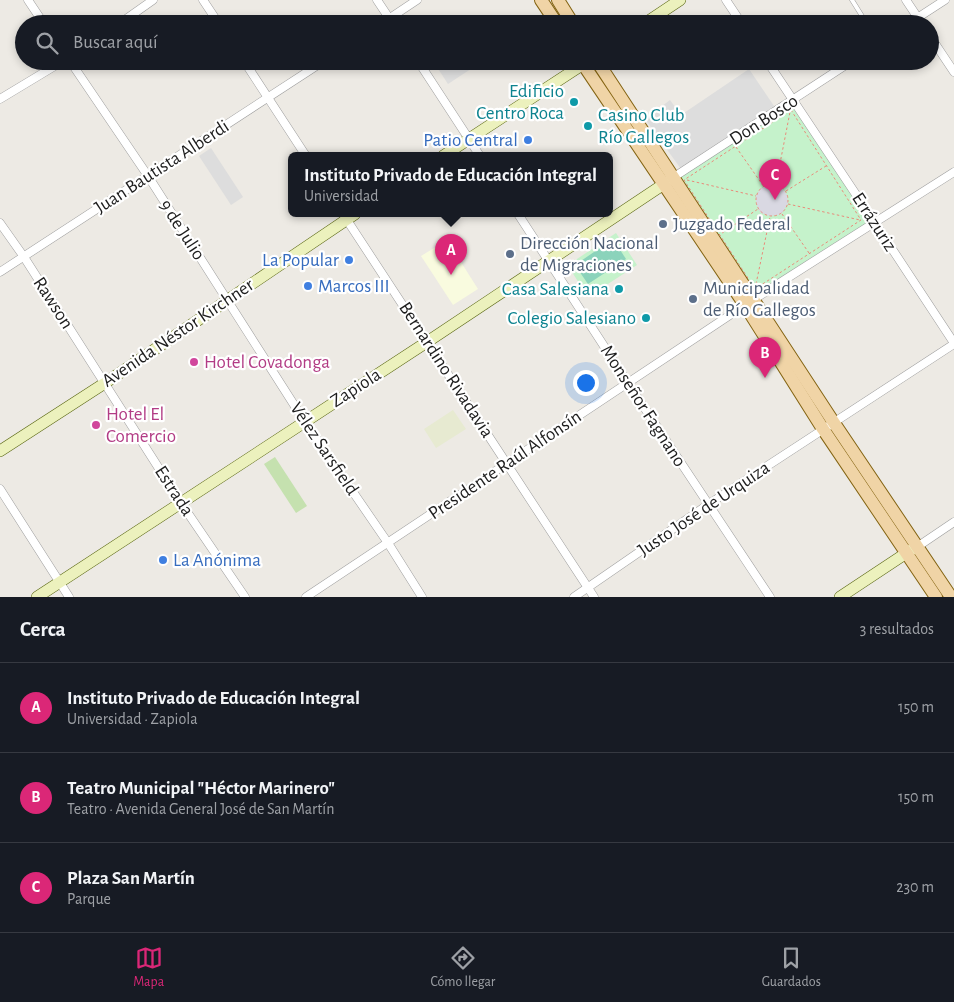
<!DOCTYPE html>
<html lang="es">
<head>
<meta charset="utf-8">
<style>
  body { margin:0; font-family:"Alegreya Sans",sans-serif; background:#242831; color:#f1f3f6 }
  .you { position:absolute; left:585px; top:382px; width:18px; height:18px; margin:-12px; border:4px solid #fff; border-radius:50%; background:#1a73e8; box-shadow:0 0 0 8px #1a73e833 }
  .badge { display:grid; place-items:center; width:32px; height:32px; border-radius:50%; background:#db2777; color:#fff; font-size:16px; font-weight:700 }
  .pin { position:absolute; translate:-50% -41px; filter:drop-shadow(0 1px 2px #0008) }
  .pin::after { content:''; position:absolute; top:26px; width:18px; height:15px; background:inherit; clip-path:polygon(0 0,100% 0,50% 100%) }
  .popup { position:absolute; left:288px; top:152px; width:325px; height:65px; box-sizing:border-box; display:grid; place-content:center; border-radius:8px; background:#171b24; filter:drop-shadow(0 1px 4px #0005); font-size:16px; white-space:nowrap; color:#9ea1a6 }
  .popup b { font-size:19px; color:#f1f3f6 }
  .popup::after { content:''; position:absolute; left:50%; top:100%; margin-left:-10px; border:10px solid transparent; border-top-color:#171b24 }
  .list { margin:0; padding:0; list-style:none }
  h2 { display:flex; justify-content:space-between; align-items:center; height:65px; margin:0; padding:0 20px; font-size:21px }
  h2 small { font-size:16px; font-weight:400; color:#9ea1a6 }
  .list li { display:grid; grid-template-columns:32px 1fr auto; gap:15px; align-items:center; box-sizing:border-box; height:90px; padding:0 20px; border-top:1px solid #363941 }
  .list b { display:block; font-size:19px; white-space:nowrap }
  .list p { margin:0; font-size:16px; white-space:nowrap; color:#9ea1a6 }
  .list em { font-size:16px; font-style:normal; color:#9ea1a6 }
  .icon { flex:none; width:28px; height:28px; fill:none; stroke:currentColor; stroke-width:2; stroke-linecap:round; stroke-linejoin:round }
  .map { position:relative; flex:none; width:954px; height:597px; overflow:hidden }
  .search { position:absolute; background:#171b24; box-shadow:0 2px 8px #0003; left:15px; right:15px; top:15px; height:55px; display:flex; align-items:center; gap:12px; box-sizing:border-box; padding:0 18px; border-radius:28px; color:#9ea1a6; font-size:19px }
  .sheet { height:335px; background:#171b24 }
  nav { display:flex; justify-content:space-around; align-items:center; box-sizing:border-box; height:70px; border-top:1px solid #363941; background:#171b24; font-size:14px; color:#9ea1a6 }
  nav a { display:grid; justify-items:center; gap:2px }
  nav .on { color:#db2777 }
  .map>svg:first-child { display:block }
</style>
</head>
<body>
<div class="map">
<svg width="954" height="597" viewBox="0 0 954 597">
  <rect width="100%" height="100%" fill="#edeae4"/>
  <path fill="#f9fbdf" d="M447 240 478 289 453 305 421 256Z"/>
  <path fill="#e7ead1" d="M453 410 466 429 436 448 424 429Z"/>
  <path fill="#c5e1af" d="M275 457 307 506 296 513 264 464Z"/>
  <g fill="#c5f2cb">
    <path d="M794 100 875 223 754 299 674 177Z"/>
    <path d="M616 233 637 265 588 297 570 269 571 263Z"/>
  </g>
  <path fill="#8bd3bb" d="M613 239 626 259 588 284 575 265Z"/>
  <g fill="#ddd">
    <path d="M433 61H483L448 84Z"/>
    <path d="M749 69 774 106 681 169 645 119 670 100 681 115Z"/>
    <path d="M211 148 243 197 231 205 199 156Z"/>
  </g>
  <path fill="#d9d8e2" d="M772 184 780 186 783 189 787 195 788 203 784 210 782 213 778 215 770 216 761 213 758 209 756 201V196L760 189 767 185Z"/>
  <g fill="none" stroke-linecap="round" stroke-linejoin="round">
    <g stroke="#9e9e9e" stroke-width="5">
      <path id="lane" d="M852 0 867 24"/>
    </g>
    <g stroke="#9e9e9e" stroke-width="9">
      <g id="street">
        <path d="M28 0 44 24"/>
        <path d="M203 0 219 24"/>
        <path d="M377 0 393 24"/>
        <path d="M726 0 742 24"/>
        <path d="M906 0 922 24"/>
        <path d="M119 24 153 0"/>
        <path d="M381 24 417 0"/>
        <path d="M908 24 945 0"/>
        <path d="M930 36 954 72"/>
        <path d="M70 61 148 176 305 422 388 543 422 597"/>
        <path d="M244 61 306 156"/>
        <path d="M418 61 480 156"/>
        <path d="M767 61 875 223 954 343"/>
        <path d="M0 99 63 61"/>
        <path d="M674 177 852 61"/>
        <path d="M343 214 594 597"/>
        <path d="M518 214 628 383 770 597"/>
        <path d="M0 223 24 257 181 503 245 597"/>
        <path d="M0 272 324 61"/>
        <path d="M0 489 69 597"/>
        <path d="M917 547 954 522"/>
        <path d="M306 597 745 305 954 172"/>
        <path d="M574 597 709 504 954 344"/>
      </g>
    </g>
    <g stroke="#596612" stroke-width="12">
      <g id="secondary">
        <path d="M644 24 680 0"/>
        <path d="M443 156 588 61"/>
        <path d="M0 451 105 383 355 214"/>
        <path d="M37 597 427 342 670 180"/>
        <path d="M840 597 914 548"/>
      </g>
    </g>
    <g stroke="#846412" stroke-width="14">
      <g id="primary">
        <path d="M541 0 557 24"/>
        <path d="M558 0 573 24"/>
        <path d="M581 61 745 305 823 429 936 597"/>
        <path d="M597 61 834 423 951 597"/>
      </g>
    </g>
    <g stroke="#e98a79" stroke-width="1" stroke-dasharray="2.5 2.5" stroke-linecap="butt">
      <path d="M791 110 861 220 755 289 684 180Z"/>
      <path d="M736 147 764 187"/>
      <path d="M687 180 756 196"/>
      <path d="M776 184 790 112"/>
      <circle cx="772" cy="200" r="16"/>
      <path d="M786 191 826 166"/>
      <path d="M788 204 860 220"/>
      <path d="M782 214 809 253"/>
      <path d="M722 233 758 209"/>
      <path d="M756 284 770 217"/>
    </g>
    <use href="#lane" stroke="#fff" stroke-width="4"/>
    <use href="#street" stroke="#fff" stroke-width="8"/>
    <use href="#secondary" stroke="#ecf1bd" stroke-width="11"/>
    <use href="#primary" stroke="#f0d4a6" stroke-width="12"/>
  </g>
  <g fill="#0f9aa8" stroke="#fff" stroke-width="2">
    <circle cx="574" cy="102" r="5"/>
    <circle cx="588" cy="126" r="5"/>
    <circle cx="619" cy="289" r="5"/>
    <circle cx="646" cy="318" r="5"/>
  </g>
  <g fill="#3f7fe0" stroke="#fff" stroke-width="2">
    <circle cx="528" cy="140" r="5"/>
    <circle cx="349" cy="260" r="5"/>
    <circle cx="308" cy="286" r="5"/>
    <circle cx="163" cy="560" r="5"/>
  </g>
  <g fill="#5c6f8a" stroke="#fff" stroke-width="2">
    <circle cx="663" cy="224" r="5"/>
    <circle cx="510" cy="254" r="5"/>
    <circle cx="693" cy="299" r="5"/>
  </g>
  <g fill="#d1479c" stroke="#fff" stroke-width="2">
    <circle cx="194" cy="362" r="5"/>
    <circle cx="96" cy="425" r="5"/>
  </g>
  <g text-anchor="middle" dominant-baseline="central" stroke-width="4.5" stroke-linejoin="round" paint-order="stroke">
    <g font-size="19" fill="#0d838f" stroke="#fff" text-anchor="end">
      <text x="564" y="91">Edificio<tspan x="564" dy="22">Centro Roca</tspan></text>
      <text x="598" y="115" text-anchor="start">Casino Club<tspan x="598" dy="22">Río Gallegos</tspan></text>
      <text x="609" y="289">Casa Salesiana</text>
      <text x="636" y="318">Colegio Salesiano</text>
    </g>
    <g font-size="19" fill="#1d1d1d" stroke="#fff">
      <text transform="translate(764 120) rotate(-33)">Don Bosco</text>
      <text transform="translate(162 167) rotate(-33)">Juan Bautista Alberdi</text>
      <text transform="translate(874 222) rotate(57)">Errázuriz</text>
      <text transform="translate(182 230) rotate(57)">9 de Julio</text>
      <text transform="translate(53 303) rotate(57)">Rawson</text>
      <text transform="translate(178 333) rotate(-34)">Avenida Néstor Kirchner</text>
      <text transform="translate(446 370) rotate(57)">Bernardino Rivadavia</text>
      <text transform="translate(356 388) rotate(-33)">Zapiola</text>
      <text transform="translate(643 406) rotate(57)">Monseñor Fagnano</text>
      <text transform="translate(324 449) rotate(56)">Vélez Sarsfield</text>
      <text transform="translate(505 465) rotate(-34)">Presidente Raúl Alfonsín</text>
      <text transform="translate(174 491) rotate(57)">Estrada</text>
      <text transform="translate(704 509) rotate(-34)">Justo José de Urquiza</text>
    </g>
    <g font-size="19" fill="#366cbe" stroke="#fff" text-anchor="end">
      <text x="518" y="140">Patio Central</text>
      <text x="339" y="260">La Popular</text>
      <text x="318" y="286" text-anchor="start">Marcos III</text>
      <text x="173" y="560" text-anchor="start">La Anónima</text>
    </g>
    <g font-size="19" fill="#4e5e75" stroke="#fff" text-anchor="start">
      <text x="673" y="224">Juzgado Federal</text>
      <text x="520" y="243">Dirección Nacional<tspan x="520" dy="22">de Migraciones</tspan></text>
      <text x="703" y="288">Municipalidad<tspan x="703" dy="22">de Río Gallegos</tspan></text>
    </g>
    <g font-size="19" fill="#b23c85" stroke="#fff" text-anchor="start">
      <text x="204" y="362">Hotel Covadonga</text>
      <text x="106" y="414">Hotel El<tspan x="106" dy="22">Comercio</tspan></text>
    </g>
  </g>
</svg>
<div class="you"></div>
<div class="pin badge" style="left:451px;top:275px">A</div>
<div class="popup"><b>Instituto Privado de Educación Integral</b>Universidad</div>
<div class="pin badge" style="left:765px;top:378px">B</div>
<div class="pin badge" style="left:775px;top:200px">C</div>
<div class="search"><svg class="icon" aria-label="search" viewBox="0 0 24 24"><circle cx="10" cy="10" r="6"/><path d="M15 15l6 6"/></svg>Buscar aquí</div>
</div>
<section class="sheet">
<h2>Cerca<small>3 resultados</small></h2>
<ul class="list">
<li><span class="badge">A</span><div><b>Instituto Privado de Educación Integral</b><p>Universidad · Zapiola</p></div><em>150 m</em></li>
<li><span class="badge">B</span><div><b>Teatro Municipal &quot;Héctor Marinero&quot;</b><p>Teatro · Avenida General José de San Martín</p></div><em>150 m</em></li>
<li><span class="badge">C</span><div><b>Plaza San Martín</b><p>Parque</p></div><em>230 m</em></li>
</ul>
</section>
<nav>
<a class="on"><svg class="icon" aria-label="map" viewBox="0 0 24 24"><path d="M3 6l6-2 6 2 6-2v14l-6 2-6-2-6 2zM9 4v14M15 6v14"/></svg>Mapa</a>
<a><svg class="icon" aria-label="directions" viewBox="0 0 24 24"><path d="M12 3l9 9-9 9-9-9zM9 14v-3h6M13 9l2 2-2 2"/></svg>Cómo llegar</a>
<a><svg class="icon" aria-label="saved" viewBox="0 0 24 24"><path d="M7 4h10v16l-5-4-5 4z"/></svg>Guardados</a>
</nav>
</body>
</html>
